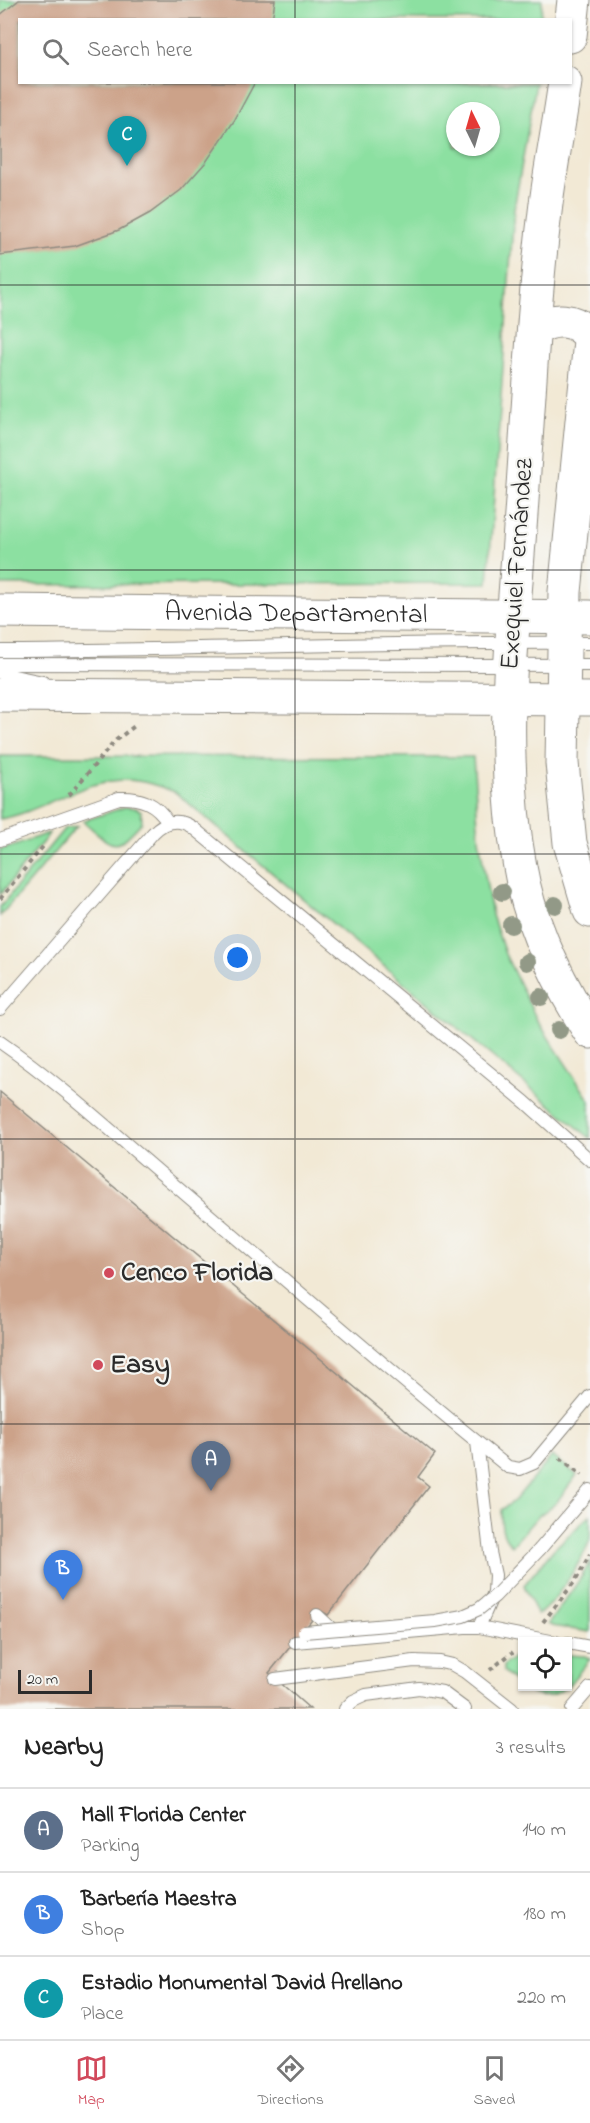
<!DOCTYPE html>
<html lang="en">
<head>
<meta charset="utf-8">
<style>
  body { margin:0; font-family:"Indie Flower",sans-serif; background:#f2f2f2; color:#222 }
  .controls { position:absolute; right:18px; bottom:18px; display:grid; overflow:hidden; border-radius:0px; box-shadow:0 2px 4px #0004 }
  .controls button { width:54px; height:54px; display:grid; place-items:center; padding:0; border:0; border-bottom:2px solid #e0e0e0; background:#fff; color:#222; font:30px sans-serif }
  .compass { position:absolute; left:446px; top:102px; width:54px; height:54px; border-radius:50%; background:#fff; box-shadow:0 2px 4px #0004; rotate:355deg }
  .scale { position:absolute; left:18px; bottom:15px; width:74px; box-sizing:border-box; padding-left:6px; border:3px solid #2b2b2b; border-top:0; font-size:16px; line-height:21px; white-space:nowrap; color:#2b2b2b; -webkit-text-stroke:4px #f6f6f2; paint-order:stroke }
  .you { position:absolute; left:238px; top:958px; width:21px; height:21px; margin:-15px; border:4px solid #fff; border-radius:50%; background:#1a73e8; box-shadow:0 0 0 9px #1a73e833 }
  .badge { display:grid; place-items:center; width:39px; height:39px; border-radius:50%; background:#d1495b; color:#fff; font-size:20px; font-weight:700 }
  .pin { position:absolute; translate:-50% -50px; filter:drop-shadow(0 2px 3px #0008) }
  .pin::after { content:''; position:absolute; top:32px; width:21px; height:18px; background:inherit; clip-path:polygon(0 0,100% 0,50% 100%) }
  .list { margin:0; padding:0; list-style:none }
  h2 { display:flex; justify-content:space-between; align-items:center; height:78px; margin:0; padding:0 24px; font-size:26px }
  h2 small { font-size:20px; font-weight:400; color:#767676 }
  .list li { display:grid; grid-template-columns:39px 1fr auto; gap:18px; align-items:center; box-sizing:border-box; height:84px; padding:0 24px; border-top:2px solid #e0e0e0 }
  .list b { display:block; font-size:22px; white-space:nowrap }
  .list p { margin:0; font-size:20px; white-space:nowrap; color:#767676 }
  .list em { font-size:20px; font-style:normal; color:#767676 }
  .icon { flex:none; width:33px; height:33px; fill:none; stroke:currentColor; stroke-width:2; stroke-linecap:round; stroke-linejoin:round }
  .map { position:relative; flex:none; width:590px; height:1709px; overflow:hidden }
  .search { position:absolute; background:#fff; box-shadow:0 2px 4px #0004; left:18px; right:18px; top:18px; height:66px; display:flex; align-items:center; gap:15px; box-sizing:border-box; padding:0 21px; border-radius:0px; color:#767676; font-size:22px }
  .sheet { height:330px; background:#fff }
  nav { display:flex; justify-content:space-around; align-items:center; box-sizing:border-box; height:84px; border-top:2px solid #e0e0e0; background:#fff; font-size:16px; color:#767676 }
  nav a { display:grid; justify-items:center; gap:3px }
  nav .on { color:#d1495b }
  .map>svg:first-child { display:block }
</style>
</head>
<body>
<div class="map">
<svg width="590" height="1709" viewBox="0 0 590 1709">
  <rect width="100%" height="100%" fill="#f6f6f2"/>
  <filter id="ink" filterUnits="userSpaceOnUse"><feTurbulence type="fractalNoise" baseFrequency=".0167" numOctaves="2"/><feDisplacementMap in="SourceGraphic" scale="12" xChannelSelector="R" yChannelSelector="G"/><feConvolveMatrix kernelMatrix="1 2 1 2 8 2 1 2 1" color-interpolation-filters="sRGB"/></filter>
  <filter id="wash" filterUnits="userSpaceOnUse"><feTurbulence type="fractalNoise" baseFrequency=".008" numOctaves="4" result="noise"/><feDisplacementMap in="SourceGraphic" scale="24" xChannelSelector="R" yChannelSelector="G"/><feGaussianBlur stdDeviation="1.35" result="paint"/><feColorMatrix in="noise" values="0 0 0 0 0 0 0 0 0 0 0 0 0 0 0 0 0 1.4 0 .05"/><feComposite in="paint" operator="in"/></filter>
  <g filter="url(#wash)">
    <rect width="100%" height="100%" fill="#f2e9d5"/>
    <g fill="#8ce0a1" stroke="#5c8666" stroke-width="1.5" fill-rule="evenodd">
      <path d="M0 0H542L541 20H20V82L536 83 514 209 488 583 0 585ZM455 111H491V147H455Z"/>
      <path d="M0 756 473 757 479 839 492 915 505 954 537 1020 590 1101V1138L175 792C159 786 142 780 125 780 81 780 42 812 0 819Z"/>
      <path d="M125 807 136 808 141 811 142 822C112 855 114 847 83 821Z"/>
      <path d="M77 826 0 916V907L64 829Z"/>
      <path d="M49 833 46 838 0 895V849C18 848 32 837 49 833Z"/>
      <path d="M552 1456 577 1475 556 1503 537 1517 512 1546C501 1535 501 1525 501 1510L515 1500Z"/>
      <path d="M590 1515C590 1522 590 1531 590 1538 588 1552 550 1611 537 1614L524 1585 553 1550Z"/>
      <path d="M590 1562V1632L552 1626 548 1624 580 1579Z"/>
      <path d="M522 1650V1686H567C541 1709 525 1690 503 1671V1666Z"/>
      <path d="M568 1655 585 1656 590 1659 568 1686Z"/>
    </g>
    <g id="blocks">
      <g fill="#cca289">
        <path d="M19 0H275L272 20H20V82H255L234 121 206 162 181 190 150 213 119 230 75 246 0 255V15Z"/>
        <path d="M0 1092 435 1454 418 1477 429 1486 328 1615 320 1610 269 1673 310 1709H0Z"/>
      </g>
    </g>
  </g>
  <g filter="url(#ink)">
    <use href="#blocks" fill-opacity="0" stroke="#8e8a80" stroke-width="1.5"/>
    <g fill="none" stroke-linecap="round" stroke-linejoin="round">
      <g stroke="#8e8a80" stroke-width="14">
        <g id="lane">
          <path d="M0 651C197 650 393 641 590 643"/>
          <path d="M0 664 590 665"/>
          <path d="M0 673 43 682"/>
          <path d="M0 840 119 798C141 797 156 803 168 822"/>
          <path d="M0 1009 153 833C164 821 178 818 192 827L525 1102 590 1160"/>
          <path d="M0 1042C58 1082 111 1131 165 1177 279 1274 391 1373 508 1467L520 1469 534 1463 590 1396"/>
          <path d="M477 1442 490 1552 495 1575 494 1592 479 1627"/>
          <path d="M540 1549 590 1490"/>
          <path d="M317 1615 332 1629"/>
          <path d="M295 1642 465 1627H479L556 1642"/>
          <path d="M568 1643 590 1647"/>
          <path d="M275 1679 414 1661 440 1662 453 1665 465 1672 512 1709"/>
          <path d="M345 1709 353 1701 366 1695 419 1688 442 1692 465 1709"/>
          <path d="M572 1709 590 1688"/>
        </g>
      </g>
      <g stroke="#8e8a80" stroke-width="35">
        <g id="secondary">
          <path d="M570 36 574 0"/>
          <path d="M565 82C559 126 550 169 545 212 532 317 528 423 520 528 512 640 499 756 520 867 530 926 558 982 590 1032"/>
          <path d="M534 330C553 317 576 317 590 337"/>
          <path d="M590 341 565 592 562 763 570 843 590 911"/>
        </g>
      </g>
      <g stroke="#8e8a80" stroke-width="35">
        <g id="primary">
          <path id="s1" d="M0 611 590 617"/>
          <path d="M0 695 590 699"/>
        </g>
      </g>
      <g stroke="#8e8a80" stroke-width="4" stroke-dasharray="4.5 4.5" stroke-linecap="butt">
        <path d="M69 795 116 740 136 725"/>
        <path d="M0 899 45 844"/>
        <path d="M560 1458 582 1475"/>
        <path d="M543 1622 576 1580 590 1554"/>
        <path d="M490 1670 513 1652"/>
      </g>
      <use href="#lane" stroke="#fff" stroke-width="12"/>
      <use href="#secondary" stroke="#fff" stroke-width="33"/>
      <use href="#primary" stroke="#fff" stroke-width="33"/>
      <g stroke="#8e8a80" stroke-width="14" stroke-linecap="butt">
        <path id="lane-bridge" d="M304 1632 435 1621 463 1616 479 1609 495 1596 540 1549"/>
      </g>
      <use href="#lane-bridge" stroke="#fff" stroke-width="12"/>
    </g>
    <g fill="#929987">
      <circle cx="502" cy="892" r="9"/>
      <circle cx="555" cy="905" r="9"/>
      <circle cx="511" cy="925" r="9"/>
      <circle cx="527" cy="962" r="9"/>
      <circle cx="541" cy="997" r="9"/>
      <circle cx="559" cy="1030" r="9"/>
    </g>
  </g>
  <path fill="none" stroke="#2b2b2b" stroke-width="1.5" stroke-opacity="0.55" d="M295 0V20M295 82V1709M0 285H590M0 570H590M0 854H590M0 1139H590M0 1424H590"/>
  <g fill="#d1495b" stroke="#f6f6f2" stroke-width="2">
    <circle cx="109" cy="1273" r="6"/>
    <circle cx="98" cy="1365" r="6"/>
  </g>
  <g text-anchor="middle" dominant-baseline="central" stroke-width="4.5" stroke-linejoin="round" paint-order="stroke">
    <g font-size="27" fill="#2b2b2b" stroke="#f6f6f2">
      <text transform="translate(518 564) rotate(-86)">Exequiel Fernández</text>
      <text stroke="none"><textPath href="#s1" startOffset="296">Avenida Departamental</textPath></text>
    </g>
    <g font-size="27" font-weight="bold" fill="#2b2b2b" stroke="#f6f6f2" text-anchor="start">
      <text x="121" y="1273">Cenco Florida</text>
      <text x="110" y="1365">Easy</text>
    </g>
  </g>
</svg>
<div class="controls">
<button><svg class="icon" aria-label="locate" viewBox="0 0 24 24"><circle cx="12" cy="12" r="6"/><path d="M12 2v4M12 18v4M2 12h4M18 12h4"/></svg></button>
</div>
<svg class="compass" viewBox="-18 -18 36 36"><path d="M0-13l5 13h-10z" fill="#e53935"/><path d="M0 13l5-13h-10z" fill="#767676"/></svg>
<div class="scale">20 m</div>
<div class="you"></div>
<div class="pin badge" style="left:211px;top:1491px;background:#5c6f8a">A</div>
<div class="pin badge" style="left:63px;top:1600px;background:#3f7fe0">B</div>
<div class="pin badge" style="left:127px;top:166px;background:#0f9aa8">C</div>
<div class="search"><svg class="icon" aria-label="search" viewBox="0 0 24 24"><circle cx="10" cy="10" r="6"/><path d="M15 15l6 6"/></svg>Search here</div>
</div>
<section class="sheet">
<h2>Nearby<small>3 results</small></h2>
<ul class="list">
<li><span class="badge" style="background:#5c6f8a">A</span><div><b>Mall Florida Center</b><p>Parking</p></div><em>140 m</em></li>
<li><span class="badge" style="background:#3f7fe0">B</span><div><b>Barbería Maestra</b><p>Shop</p></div><em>180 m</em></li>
<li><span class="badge" style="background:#0f9aa8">C</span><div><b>Estadio Monumental David Arellano</b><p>Place</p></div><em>220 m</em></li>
</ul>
</section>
<nav>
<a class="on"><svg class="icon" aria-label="map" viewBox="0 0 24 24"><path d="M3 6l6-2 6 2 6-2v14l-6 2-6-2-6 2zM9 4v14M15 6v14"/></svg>Map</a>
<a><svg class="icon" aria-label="directions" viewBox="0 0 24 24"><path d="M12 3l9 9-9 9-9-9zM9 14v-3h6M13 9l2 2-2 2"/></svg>Directions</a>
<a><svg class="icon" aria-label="saved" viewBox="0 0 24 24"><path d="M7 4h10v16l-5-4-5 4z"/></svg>Saved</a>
</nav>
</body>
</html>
